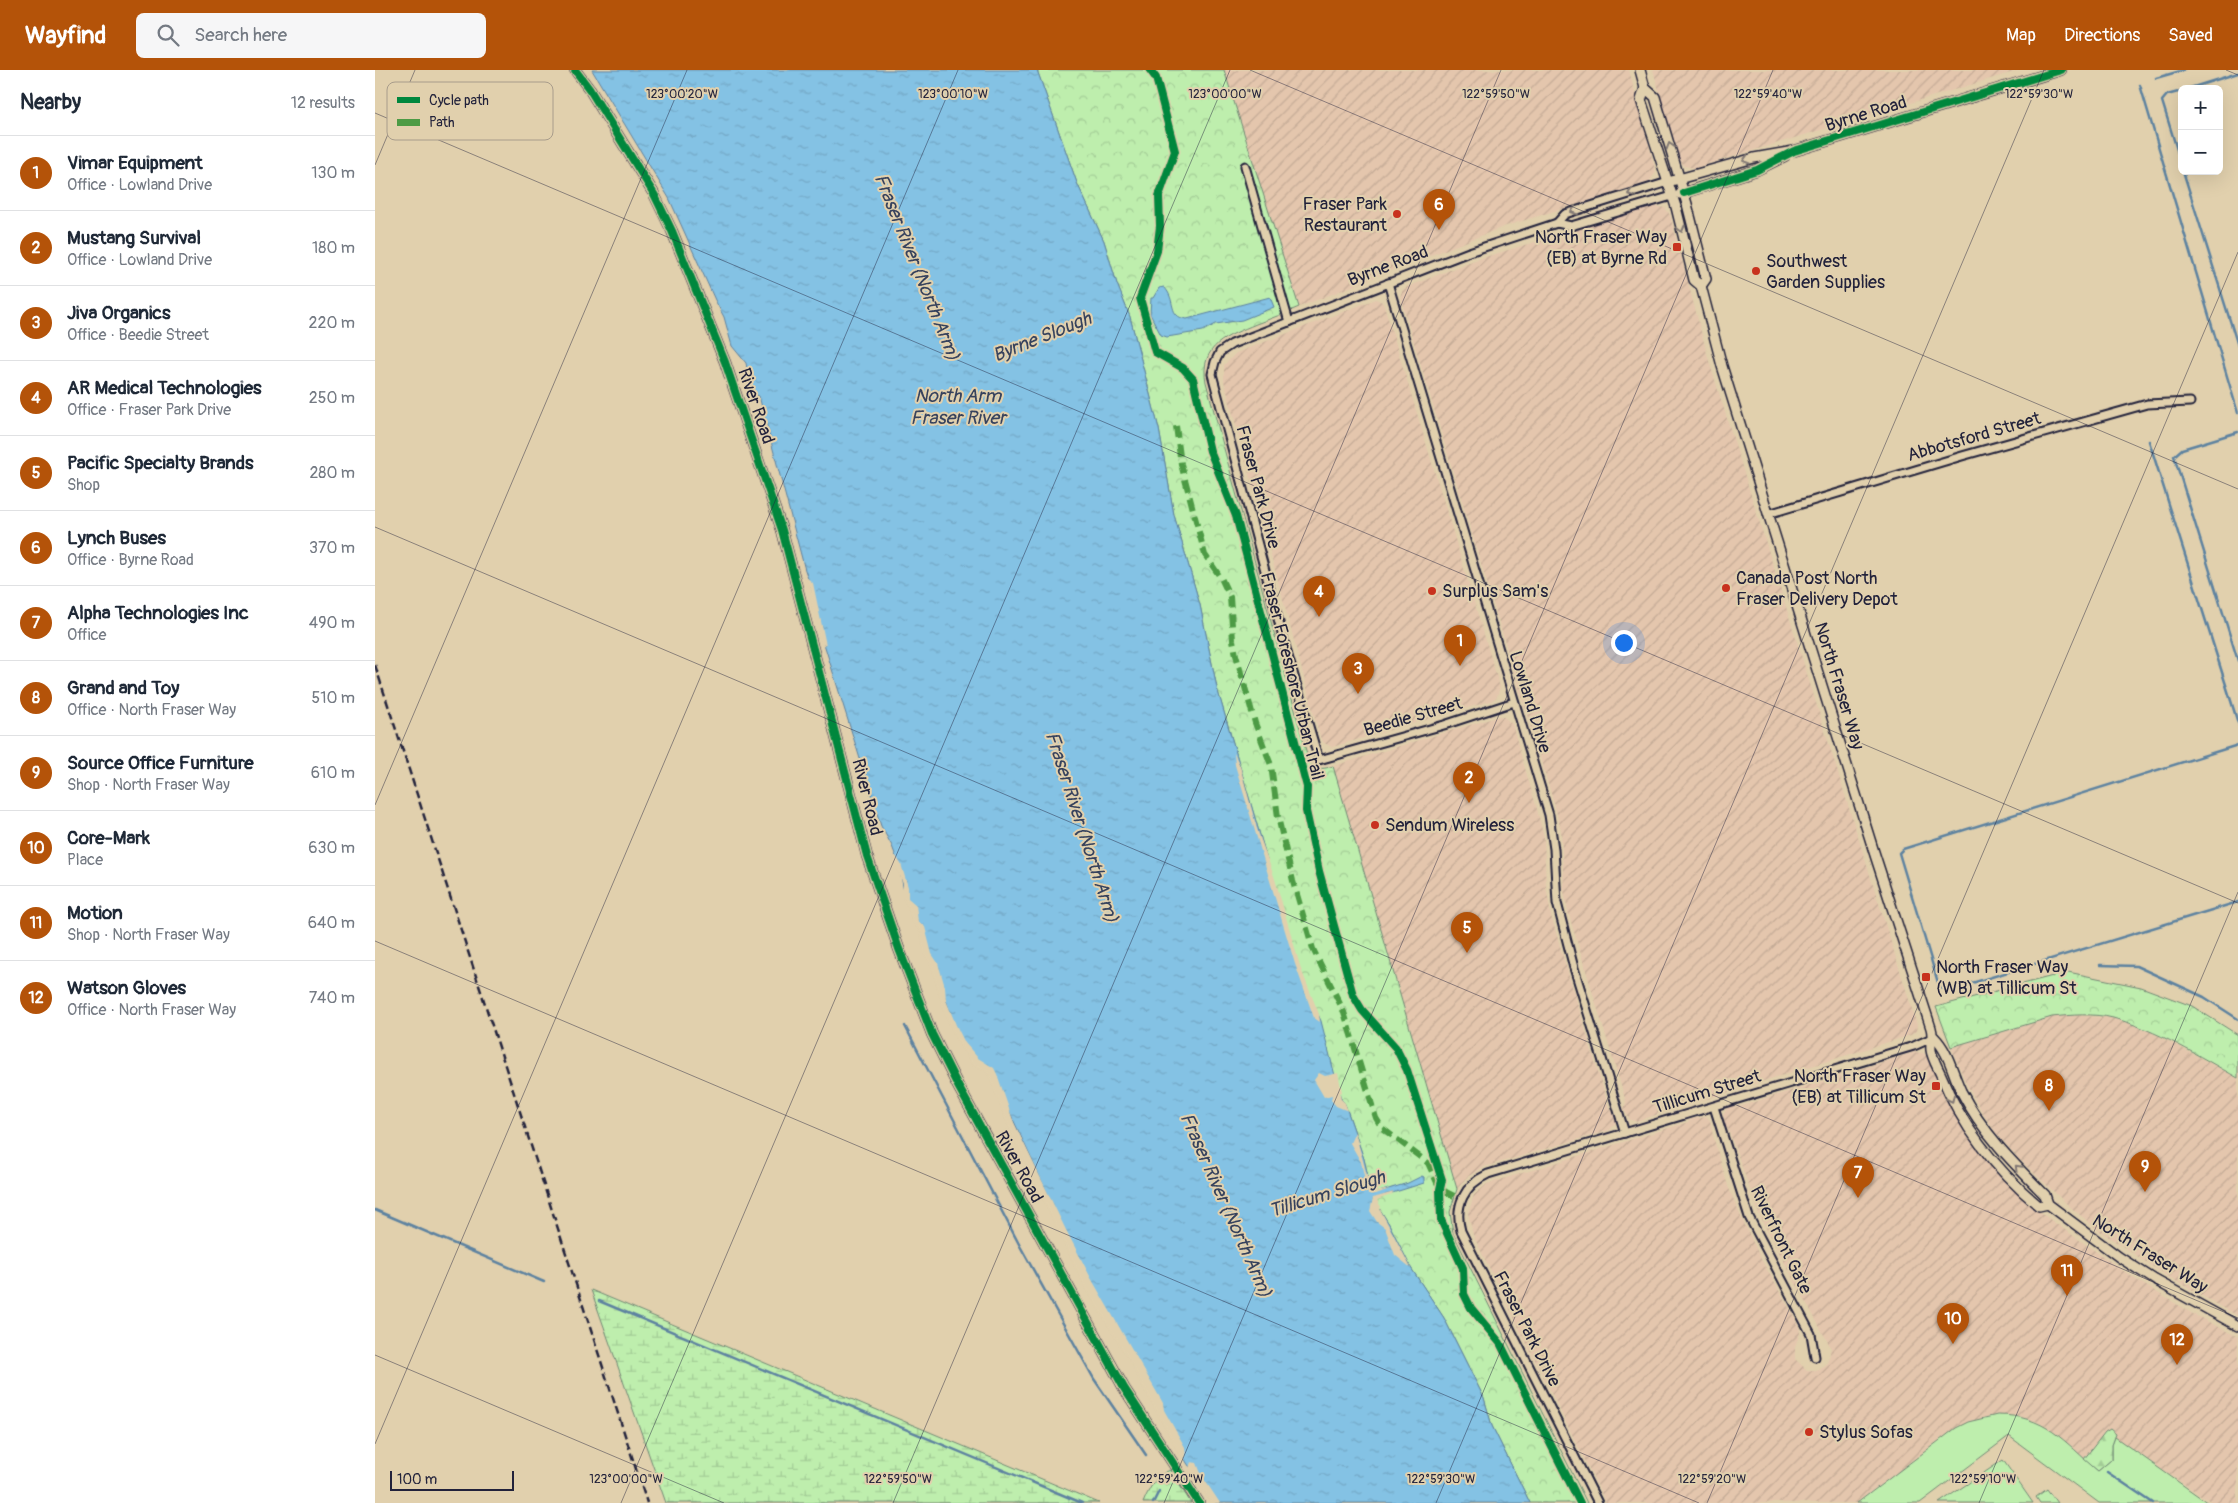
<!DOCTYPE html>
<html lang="en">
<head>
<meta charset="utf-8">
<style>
  body { margin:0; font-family:Pangolin,sans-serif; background:#f6f6f7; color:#1f2937 }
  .controls { position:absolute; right:15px; top:15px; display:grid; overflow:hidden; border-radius:8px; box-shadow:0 5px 20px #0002 }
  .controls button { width:45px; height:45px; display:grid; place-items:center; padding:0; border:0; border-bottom:1px solid #e0e1e3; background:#fff; color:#1f2937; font:25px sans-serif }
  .scale { position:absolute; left:15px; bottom:12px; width:124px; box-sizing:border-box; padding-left:5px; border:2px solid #22223b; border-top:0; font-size:14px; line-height:18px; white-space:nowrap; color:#22223b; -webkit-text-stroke:4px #e1d0ad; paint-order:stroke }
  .you { position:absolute; left:1248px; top:572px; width:18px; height:18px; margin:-12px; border:4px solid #fff; border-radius:50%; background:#1a73e8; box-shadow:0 0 0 8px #1a73e833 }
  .badge { display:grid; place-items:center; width:32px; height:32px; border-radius:50%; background:#b45309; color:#fff; font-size:16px; font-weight:700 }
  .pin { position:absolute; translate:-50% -41px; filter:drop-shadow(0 1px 2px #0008) }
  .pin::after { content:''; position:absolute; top:26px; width:18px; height:15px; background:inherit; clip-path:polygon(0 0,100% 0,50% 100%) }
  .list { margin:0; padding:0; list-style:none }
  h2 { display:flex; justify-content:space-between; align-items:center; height:65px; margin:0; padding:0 20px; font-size:21px }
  h2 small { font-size:16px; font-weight:400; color:#747a83 }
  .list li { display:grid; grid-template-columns:32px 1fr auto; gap:15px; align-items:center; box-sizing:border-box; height:75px; padding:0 20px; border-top:1px solid #e0e1e3 }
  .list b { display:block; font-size:19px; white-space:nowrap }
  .list p { margin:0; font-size:16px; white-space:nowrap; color:#747a83 }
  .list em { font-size:16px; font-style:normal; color:#747a83 }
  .icon { flex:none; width:28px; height:28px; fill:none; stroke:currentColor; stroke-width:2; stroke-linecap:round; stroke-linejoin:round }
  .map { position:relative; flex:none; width:1863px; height:1433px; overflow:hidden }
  header { display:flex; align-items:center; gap:30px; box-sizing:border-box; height:70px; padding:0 25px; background:#b45309; color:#fff }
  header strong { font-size:24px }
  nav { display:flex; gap:28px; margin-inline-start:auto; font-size:18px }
  .search { width:350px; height:45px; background:#f6f6f7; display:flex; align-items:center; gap:12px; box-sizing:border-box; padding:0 18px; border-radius:8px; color:#747a83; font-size:19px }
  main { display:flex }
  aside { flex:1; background:#fff }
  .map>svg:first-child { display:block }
</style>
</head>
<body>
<header>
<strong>Wayfind</strong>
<div class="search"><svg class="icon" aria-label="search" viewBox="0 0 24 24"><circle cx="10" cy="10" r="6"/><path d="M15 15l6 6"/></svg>Search here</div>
<nav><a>Map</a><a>Directions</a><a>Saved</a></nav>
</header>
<main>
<aside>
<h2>Nearby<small>12 results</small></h2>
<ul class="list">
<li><span class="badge">1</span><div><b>Vimar Equipment</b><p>Office · Lowland Drive</p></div><em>130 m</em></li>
<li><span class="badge">2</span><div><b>Mustang Survival</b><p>Office · Lowland Drive</p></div><em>180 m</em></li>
<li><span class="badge">3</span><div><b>Jiva Organics</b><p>Office · Beedie Street</p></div><em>220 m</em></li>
<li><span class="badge">4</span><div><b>AR Medical Technologies</b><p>Office · Fraser Park Drive</p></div><em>250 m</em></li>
<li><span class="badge">5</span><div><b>Pacific Specialty Brands</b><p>Shop</p></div><em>280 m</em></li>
<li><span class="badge">6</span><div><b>Lynch Buses</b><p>Office · Byrne Road</p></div><em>370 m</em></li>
<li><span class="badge">7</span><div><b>Alpha Technologies Inc</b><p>Office</p></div><em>490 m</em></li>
<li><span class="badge">8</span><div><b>Grand and Toy</b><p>Office · North Fraser Way</p></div><em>510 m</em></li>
<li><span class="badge">9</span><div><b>Source Office Furniture</b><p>Shop · North Fraser Way</p></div><em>610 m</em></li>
<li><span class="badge">10</span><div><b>Core-Mark</b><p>Place</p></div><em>630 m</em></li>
<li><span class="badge">11</span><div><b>Motion</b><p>Shop · North Fraser Way</p></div><em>640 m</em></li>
<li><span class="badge">12</span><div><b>Watson Gloves</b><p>Office · North Fraser Way</p></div><em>740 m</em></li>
</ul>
</aside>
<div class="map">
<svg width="1863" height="1433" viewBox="0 0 1863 1433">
  <defs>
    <pattern id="industrial-furrows" width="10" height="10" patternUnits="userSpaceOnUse" patternTransform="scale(1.25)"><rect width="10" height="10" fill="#e4c6ad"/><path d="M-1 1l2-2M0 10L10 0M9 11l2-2" fill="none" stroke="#c3aa96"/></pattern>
    <pattern id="forest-firs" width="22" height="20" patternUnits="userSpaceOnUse" patternTransform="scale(1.25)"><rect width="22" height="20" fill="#beeead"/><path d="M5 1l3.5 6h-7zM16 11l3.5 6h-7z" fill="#a3cc96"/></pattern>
    <pattern id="wetland-marsh" width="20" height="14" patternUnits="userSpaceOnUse" patternTransform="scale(1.25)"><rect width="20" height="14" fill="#beeead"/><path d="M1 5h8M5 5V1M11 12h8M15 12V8" fill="none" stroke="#a3cc96"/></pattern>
    <pattern id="park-crowns" width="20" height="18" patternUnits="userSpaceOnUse" patternTransform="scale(1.25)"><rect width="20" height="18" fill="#beeead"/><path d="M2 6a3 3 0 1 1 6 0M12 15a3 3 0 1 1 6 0" fill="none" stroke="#a3cc96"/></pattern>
    <pattern id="water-ripples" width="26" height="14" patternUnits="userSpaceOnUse" patternTransform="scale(1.25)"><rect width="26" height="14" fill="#84c2e4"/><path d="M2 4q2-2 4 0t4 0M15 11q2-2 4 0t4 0" fill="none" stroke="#72a6c4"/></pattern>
  </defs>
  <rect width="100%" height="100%" fill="#e1d0ad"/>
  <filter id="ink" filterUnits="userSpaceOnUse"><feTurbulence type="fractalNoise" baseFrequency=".02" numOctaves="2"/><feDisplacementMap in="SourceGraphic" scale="10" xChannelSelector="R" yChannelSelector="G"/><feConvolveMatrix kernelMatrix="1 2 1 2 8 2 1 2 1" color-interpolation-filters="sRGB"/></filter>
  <g filter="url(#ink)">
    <g fill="url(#industrial-furrows)">
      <path d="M849 0H1254L1281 102 1274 112 1131 156 924 237Z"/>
      <path d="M1278 0H1645L1320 98 1309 96 1304 89Z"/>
      <path d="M1279 136 1290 138 1295 145 1334 291 1542 955 1541 961 1536 965 1274 1047 1262 1052 1254 1049 1249 1039 1251 1032 1193 842 1189 821 1186 760 1180 737 1025 227 1027 221 1032 217 1100 190Z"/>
      <path d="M1001 229 1007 232 1010 238 1125 617 1122 627 1116 631 957 677 949 673 945 667 849 311V295L861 283Z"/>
      <path d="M1125 646 1129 647 1137 654 1162 739 1169 768 1171 816 1176 846 1234 1038 1238 1042 1241 1052 1235 1060 1109 1097 1092 1107 1082 1119 958 696Z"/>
      <path d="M1694 945 1736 948 1765 956 1863 1008V1246L1790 1205 1722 1159 1693 1135 1644 1089 1622 1064 1607 1042 1591 1013 1576 977 1677 947Z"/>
      <path d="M1540 982 1548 983 1553 987 1570 1029 1590 1062 1611 1091 1638 1119 1673 1148 1763 1211 1818 1244 1863 1267V1433H1838L1730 1362 1709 1389 1673 1358 1661 1351 1637 1345H1622L1593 1352 1581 1358 1482 1433H1231L1098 1165 1093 1143 1099 1125 1112 1114 1313 1052 1317 1049 1331 1047 1335 1050 1338 1066 1353 1116 1366 1147 1387 1191 1424 1255 1425 1263 1420 1277V1289L1432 1300H1444L1453 1293 1456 1278 1386 1149 1353 1059 1350 1056 1348 1044 1353 1037 1366 1036Z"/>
    </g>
    <g fill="#beeead" stroke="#708874">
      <path d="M1622 1345C1670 1345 1689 1371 1723 1401L1737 1389V1375L1740 1367 1833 1433H1724L1634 1366 1545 1433H1482L1581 1358 1593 1352Z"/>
      <path d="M1628 1390 1658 1433H1564Z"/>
      <path d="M1672 1419 1682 1433H1665L1661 1427Z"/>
    </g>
    <path fill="url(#forest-firs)" stroke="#708874" d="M1735 1359 1741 1364 1737 1375V1389L1723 1401 1709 1389 1730 1362Z"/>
    <g fill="url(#wetland-marsh)" stroke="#708874">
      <path d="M216 1220 724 1433H291Z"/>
      <path d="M795 1400 816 1433H768C774 1419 780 1406 795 1400Z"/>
    </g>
    <g fill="url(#park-crowns)" stroke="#708874">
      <path d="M662 0H849L924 237C910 243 895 249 881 254 853 266 824 275 831 312L933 688C938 700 946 700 958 696L1082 1119 1075 1142 1078 1163 1212 1433H1155L1117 1356 1109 1328 1069 1248 1036 1198 1014 1154 998 1128 989 1089 970 1034 966 1029 925 902 842 618 825 535 799 445 784 359 755 247 742 214 729 171 702 113Z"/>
      <path d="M1693 902 1766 917 1817 936 1863 965V1008C1824 986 1782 960 1738 948 1719 943 1696 945 1677 947L1576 977 1561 937Z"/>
    </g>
    <g fill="url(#water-ripples)" stroke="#5d82a0">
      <path d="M217 0H662L702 113 729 171 742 214 755 247 784 359 799 445 825 535 842 618 925 902 946 951 966 1029 970 1034 989 1089 997 1124 1033 1113 1047 1106 1049 1107V1113L998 1129 1014 1154 1036 1198 1069 1248 1109 1328 1117 1356 1155 1433H840L812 1393 722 1230 617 1004 584 969 548 861 530 827 524 795 517 776 506 756 441 548 437 520 430 500 384 326 377 323 371 293 357 276 349 247 340 230 294 128Z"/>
      <path d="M789 217C802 230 792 247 812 249L895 227 899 237 867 250 841 254 828 261 792 267 786 265 775 244 776 228H778L784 218Z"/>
    </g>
    <g fill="#e1d0ad">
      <path d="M429 505 438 513 451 575 446 573 438 548 436 519Z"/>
      <path d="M859 683 865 696 882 759 900 809 926 899 944 944 945 952 939 948 920 894 860 695Z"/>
      <path d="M518 786H521L526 794 533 817V828L541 835 543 851 550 857 557 884 563 893 570 917 571 930 581 955 590 973 603 988 619 998 622 1004 639 1053 690 1158 716 1208 788 1333 789 1340 810 1377 811 1387 807 1388 754 1290 707 1211 634 1057 614 1005 610 1000 598 995 582 970 569 941 557 896 549 884 546 862 538 852 533 836 528 828V814Z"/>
      <path d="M944 1003 950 1006 963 1003 967 1022 965 1023 966 1029 970 1033 973 1041 961 1036 956 1030 957 1025 949 1027 939 1010Z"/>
      <path d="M980 1062 996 1120 999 1122 1015 1119 1001 1124H993L986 1092 975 1073Z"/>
      <path d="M1019 1122 1016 1125 1002 1130 1006 1137 1005 1139 1036 1198 1020 1185 1010 1158 1002 1152 995 1141 998 1128Z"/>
      <path d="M816 1392 822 1393 827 1406 845 1433H837L814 1398Z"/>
    </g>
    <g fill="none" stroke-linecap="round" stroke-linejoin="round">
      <g stroke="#5d82a0" stroke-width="2.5">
        <path d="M1781 8 1809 0"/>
        <path d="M1765 15 1863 343"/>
        <path d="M1812 19 1863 3"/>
        <path d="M1807 21 1792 25 1787 31 1807 96"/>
        <path d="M1808 101 1863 276"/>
        <path d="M1863 362 1807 379 1799 386 1863 591"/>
        <path d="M1774 371 1863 653"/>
        <path d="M1863 675 1528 779 1524 783 1564 916 1574 920 1863 832"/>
        <path d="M1725 895 1761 896 1829 927 1863 949"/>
        <path d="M530 956 645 1176 719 1309 771 1385"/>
        <path d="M0 1140 169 1212"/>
        <path d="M224 1231 707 1433"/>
        <path d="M1732 1402 1778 1433"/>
        <path d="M778 1433 784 1421"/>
      </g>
      <g stroke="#22223b" stroke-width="11">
        <g id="minor">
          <path d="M870 96 914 252"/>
          <path d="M1182 153 1190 144 1293 112"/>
          <path d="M1013 213 1174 745 1179 779 1182 833 1199 898 1250 1063"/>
          <path d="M1393 444 1587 386 1772 334 1815 332"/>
          <path d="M1139 632 1069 655 944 690 913 586 837 304 840 292 845 282 857 274 1094 182 1182 153 1196 156 1297 126"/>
          <path d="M1339 1037 1374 1147 1436 1264 1440 1287"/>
          <path d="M1223 1433 1086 1161C1079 1136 1089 1115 1113 1104L1539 976 1559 967"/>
        </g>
      </g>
      <g stroke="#22223b" stroke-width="12">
        <g id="tertiary">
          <path d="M200 0 215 20 279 124 297 161 350 292 407 460 492 786 524 879 557 964 583 1016 749 1318 824 1433"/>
          <path d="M1265 0 1270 18 1280 27 1312 134 1331 209 1326 216"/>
          <path d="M1270 18 1266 30 1301 137 1319 210 1326 216 1347 296 1499 782 1556 958C1559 968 1555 971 1556 980 1557 988 1563 998 1566 1005 1587 1057 1621 1100 1664 1136L1673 1134"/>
          <path d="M1293 112 1379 88 1419 81 1686 0"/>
          <path d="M1305 124 1382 100 1410 86"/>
          <path d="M1559 967C1574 982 1577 1002 1586 1021 1607 1062 1638 1093 1670 1125L1673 1134 1744 1187 1780 1210 1863 1256"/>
        </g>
      </g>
      <use href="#minor" stroke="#e1d0ad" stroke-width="7"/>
      <use href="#tertiary" stroke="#e1d0ad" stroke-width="9"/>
      <path stroke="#22223b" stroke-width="2.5" stroke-dasharray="8 4" stroke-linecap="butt" d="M0 595 272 1433"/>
      <path stroke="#4d9b45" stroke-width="6" stroke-dasharray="12 6" stroke-linecap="butt" d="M801 356 806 394 830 485 846 508 855 527 858 570 861 585 880 653 896 695 903 747 918 811 938 879 969 942 1001 1048 1007 1058 1053 1093 1065 1119 1079 1126"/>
      <g stroke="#e1d0ad" stroke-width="11">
        <g id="cycleway">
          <path d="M200 0 215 20 279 124 297 161 350 292 407 460 492 786 524 879 557 964 583 1016 749 1318 824 1433"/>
          <path d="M775 0 781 8 800 81 784 126 785 156 782 181 765 228 780 282 808 298 818 309 835 381 861 446 932 717 931 741 944 801 978 925 987 940 1021 978 1032 1000 1067 1110 1065 1119 1066 1150 1088 1198 1089 1224 1096 1238 1125 1273 1205 1433"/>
          <path d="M1309 123 1382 100 1419 81 1686 0"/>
        </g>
      </g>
      <use href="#cycleway" stroke="#00873e" stroke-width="8"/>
    </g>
    <defs><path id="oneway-chevron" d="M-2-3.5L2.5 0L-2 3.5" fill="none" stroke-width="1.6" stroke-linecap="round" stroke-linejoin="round" transform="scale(1.25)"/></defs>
    <g stroke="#827974">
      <use href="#oneway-chevron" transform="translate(1295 76) rotate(-107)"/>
      <use href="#oneway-chevron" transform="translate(1371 90) rotate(164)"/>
      <use href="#oneway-chevron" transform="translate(1256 123) rotate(162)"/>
      <use href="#oneway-chevron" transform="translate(1199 141) rotate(162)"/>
      <use href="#oneway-chevron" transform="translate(1306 159) rotate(76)"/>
      <use href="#oneway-chevron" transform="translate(1576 1029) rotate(65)"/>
      <use href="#oneway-chevron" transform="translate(1643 1098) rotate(-134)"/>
    </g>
  </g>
  <path fill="none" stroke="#22223b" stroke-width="1" stroke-opacity="0.45" d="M875 0 1863 419M1851 0 1863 5M0 43 1863 833M0 95 40 0M0 457 1863 1248M0 735 312 0M0 871 1324 1433M0 1285 349 1433M0 1374 583 0M246 1433 855 0M518 1433 1126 0M789 1433 1398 0M1061 1433 1669 0M1332 1433 1863 182M1604 1433 1863 822"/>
  <g fill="#c8321e" stroke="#e1d0ad" stroke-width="2">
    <circle cx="1022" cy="144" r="5"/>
    <rect x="1297" y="172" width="10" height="10" rx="2.5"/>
    <circle cx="1381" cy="201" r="5"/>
    <circle cx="1351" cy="518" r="5"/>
    <circle cx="1057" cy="521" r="5"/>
    <circle cx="1000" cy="755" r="5"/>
    <rect x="1546" y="902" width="10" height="10" rx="2.5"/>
    <rect x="1556" y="1011" width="10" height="10" rx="2.5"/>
    <circle cx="1434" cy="1362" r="5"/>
  </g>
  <g text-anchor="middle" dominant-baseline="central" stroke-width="4" stroke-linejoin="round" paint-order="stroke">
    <g font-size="18" fill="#22223b" stroke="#e1d0ad">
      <text transform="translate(1491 44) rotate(-17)">Byrne Road</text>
      <text transform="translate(1013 196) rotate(-21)">Byrne Road</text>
      <text transform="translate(381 336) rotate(71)">River Road</text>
      <text transform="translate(1599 367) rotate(-16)">Abbotsford Street</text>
      <text transform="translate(883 417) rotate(75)">Fraser Park Drive</text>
      <text transform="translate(917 606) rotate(76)">Fraser Foreshore Urban Trail</text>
      <text transform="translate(1464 616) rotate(73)">North Fraser Way</text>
      <text transform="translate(1155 632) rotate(73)">Lowland Drive</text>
      <text transform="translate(1038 647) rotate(-16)">Beedie Street</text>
      <text transform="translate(492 727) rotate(76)">River Road</text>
      <text transform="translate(1332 1022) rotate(-17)">Tillicum Street</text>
      <text transform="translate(644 1097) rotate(61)">River Road</text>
      <text transform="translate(1406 1170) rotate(64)">Riverfront Gate</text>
      <text transform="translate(1775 1184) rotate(32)">North Fraser Way</text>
      <text transform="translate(1152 1259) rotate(63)">Fraser Park Drive</text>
    </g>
    <g font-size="18" fill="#22223b" stroke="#e1d0ad" text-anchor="start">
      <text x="1012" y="134" text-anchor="end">Fraser Park<tspan x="1012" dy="21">Restaurant</tspan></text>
      <text x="1292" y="167" text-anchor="end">North Fraser Way<tspan x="1292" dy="21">(EB) at Byrne Rd</tspan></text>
      <text x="1391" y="191">Southwest<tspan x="1391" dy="21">Garden Supplies</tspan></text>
      <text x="1361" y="508">Canada Post North<tspan x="1361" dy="21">Fraser Delivery Depot</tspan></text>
      <text x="1067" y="521">Surplus Sam's</text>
      <text x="1010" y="755">Sendum Wireless</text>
      <text x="1561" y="897">North Fraser Way<tspan x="1561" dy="21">(WB) at Tillicum St</tspan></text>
      <text x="1551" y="1006" text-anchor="end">North Fraser Way<tspan x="1551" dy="21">(EB) at Tillicum St</tspan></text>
      <text x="1444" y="1362">Stylus Sofas</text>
    </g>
    <g font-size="19" font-style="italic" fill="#36425d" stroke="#e1d0ad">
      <text transform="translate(542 197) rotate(68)">Fraser River (North Arm)</text>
      <text transform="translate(667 267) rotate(-22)">Byrne Slough</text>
      <text x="583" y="326">North Arm<tspan x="583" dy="22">Fraser River</tspan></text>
      <text transform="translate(707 757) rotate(72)">Fraser River (North Arm)</text>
      <text transform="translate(952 1124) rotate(-17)">Tillicum Slough</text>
      <text transform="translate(851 1135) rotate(66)">Fraser River (North Arm)</text>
    </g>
  </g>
  <rect x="12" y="12" width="166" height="58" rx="8" fill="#e1d0ad" stroke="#a89c8b" stroke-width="1"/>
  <rect x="22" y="27" width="23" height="6" fill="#00873e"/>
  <rect x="22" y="49" width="23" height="7" fill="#4d9b45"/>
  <g font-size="14" fill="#22223b">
    <text x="54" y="35">Cycle path</text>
    <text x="54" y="57">Path</text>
  </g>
  <g font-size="12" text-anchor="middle" fill="#22223b" stroke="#e1d0ad" stroke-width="4" stroke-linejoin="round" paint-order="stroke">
    <text x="307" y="28">123°00'20"W</text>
    <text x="578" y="28">123°00'10"W</text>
    <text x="850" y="28">123°00'00"W</text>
    <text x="1121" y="28">122°59'50"W</text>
    <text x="1393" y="28">122°59'40"W</text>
    <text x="1664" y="28">122°59'30"W</text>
    <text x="251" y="1413">123°00'00"W</text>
    <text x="523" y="1413">122°59'50"W</text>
    <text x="794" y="1413">122°59'40"W</text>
    <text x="1066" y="1413">122°59'30"W</text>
    <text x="1337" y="1413">122°59'20"W</text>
    <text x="1608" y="1413">122°59'10"W</text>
  </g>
</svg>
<div class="controls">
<button>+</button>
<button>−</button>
</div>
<div class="scale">100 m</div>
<div class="you"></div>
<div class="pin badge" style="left:1085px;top:596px">1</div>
<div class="pin badge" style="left:1094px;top:733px">2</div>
<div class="pin badge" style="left:983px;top:624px">3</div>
<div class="pin badge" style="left:944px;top:547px">4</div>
<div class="pin badge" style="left:1092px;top:883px">5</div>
<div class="pin badge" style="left:1064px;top:160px">6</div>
<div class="pin badge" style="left:1483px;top:1128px">7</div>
<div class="pin badge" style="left:1674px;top:1041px">8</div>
<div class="pin badge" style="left:1770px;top:1122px">9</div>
<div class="pin badge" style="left:1578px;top:1274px">10</div>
<div class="pin badge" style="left:1692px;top:1226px">11</div>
<div class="pin badge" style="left:1802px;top:1295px">12</div>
</div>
</main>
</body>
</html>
